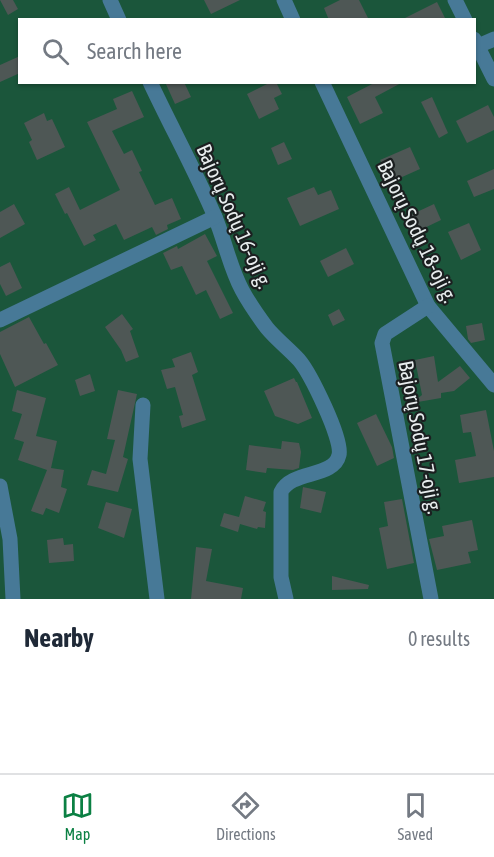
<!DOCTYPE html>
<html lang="en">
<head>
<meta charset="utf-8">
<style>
  body { margin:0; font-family:"Asap Condensed",sans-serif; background:#f6f6f7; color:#1f2937 }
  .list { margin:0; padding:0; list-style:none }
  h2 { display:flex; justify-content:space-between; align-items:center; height:78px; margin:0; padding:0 24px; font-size:26px }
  h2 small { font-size:20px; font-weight:400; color:#747a83 }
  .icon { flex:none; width:33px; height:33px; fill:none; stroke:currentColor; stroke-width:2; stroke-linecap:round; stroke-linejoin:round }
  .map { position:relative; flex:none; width:494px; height:599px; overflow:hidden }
  .search { position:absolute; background:#fff; box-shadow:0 2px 4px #0004; left:18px; right:18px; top:18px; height:66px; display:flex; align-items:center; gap:15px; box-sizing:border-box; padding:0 21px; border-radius:0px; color:#747a83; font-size:22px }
  .sheet { height:174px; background:#fff }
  nav { display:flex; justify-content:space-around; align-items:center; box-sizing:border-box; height:84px; border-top:2px solid #e0e1e3; background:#fff; font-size:16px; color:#747a83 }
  nav a { display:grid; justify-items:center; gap:3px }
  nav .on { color:#0b8043 }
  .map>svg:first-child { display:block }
</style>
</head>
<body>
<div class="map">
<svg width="494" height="599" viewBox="0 0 494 599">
  <rect width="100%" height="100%" fill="#30393a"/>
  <path fill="#1b563b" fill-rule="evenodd" d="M0 0H494V599H0ZM20 20H474V82H20Z"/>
  <g fill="#4e5755">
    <path d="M0 0H13L18 9 8 15Z"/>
    <path d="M204 0H240L211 14Z"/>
    <path d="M340 0H359L369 20H329L324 8Z"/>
    <path d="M437 2 446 20H401Z"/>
    <path d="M20 56V73L0 82V65Z"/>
    <path d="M165 82H184L191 97 175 104Z"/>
    <path d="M271 82H276L282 94 274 98 279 109 259 119 247 94Z"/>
    <path d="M376 82H403L375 97 383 113 360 124 347 97Z"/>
    <path d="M132 91 144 117 112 131 124 154 132 150 142 171 139 172 155 205 172 198 181 219 167 225 168 229 156 235 152 227 124 240 116 224 93 235 96 240 84 246 67 213 65 214 55 194 69 187 80 210 120 190 87 122 117 109 113 99Z"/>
    <path d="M432 97 448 133 439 138 421 102Z"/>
    <path d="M488 105 494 117V130L467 143 456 121Z"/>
    <path d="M44 113 47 121 52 119 65 147 37 160 29 142 32 140 24 123Z"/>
    <path d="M284 142 292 159 278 165 271 148Z"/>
    <path d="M410 147 420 169 391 182 380 160Z"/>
    <path d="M494 169V189L474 197 467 181Z"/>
    <path d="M314 187 318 195 331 190 339 209 300 226 287 198Z"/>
    <path d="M14 204 25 224 0 238V212Z"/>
    <path d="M434 204 441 220 414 233 406 217Z"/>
    <path d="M469 223 481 250 461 260 448 232Z"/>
    <path d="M205 234 217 256 207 261 233 313 220 319 206 290 196 295 182 266 171 270 163 253 177 246 178 249Z"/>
    <path d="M346 248 354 264 328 277 320 261Z"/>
    <path d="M10 262 22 288 6 296 0 284V267Z"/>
    <path d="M339 309 345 320 333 326 328 315Z"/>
    <path d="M122 314 133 329 130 331 139 357 126 362 121 350 105 327Z"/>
    <path d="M29 317 44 344 46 343 58 365 15 387 0 354V332Z"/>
    <path d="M482 323 485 340 471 343 468 339 466 326Z"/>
    <path d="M191 352 198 372 192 375 206 420 182 428 179 416 183 415 175 387 167 389 161 370 175 367 172 359Z"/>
    <path d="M434 356 438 382 460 366 470 378 454 391 441 393V398L412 403 422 395 415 360Z"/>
    <path d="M90 374 95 391 80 396 75 380Z"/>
    <path d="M294 378 296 382H297L312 418 298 424 275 416 264 391Z"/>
    <path d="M17 390 46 398 36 436 57 441 51 468 64 470 61 487 67 489 59 513 46 508 43 515 31 511 47 470 18 460 24 442 14 439 22 414 12 411Z"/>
    <path d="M118 390 137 394 123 457 128 459 118 492 87 485 92 470 106 474 115 440 107 439Z"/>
    <path d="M486 410 494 451V477L459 483 455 460 476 456 471 432 463 433 460 415Z"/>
    <path d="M376 414 392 447 394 458 377 466 357 423Z"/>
    <path d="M282 441 299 443 301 452 299 468 293 470 267 468 266 473 246 470 249 445 281 449Z"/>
    <path d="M303 487 326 492 321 513 300 508Z"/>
    <path d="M245 496 266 502 263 511 266 512 265 528 258 527 257 529 240 524 238 532 220 526 224 513 239 517Z"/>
    <path d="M402 499 414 563 387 569 379 528 388 526 384 502Z"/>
    <path d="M106 502 132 509 124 538 98 528Z"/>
    <path d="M472 520 478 550 468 552 471 563 437 570 429 539 444 536 442 526Z"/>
    <path d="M63 538 64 545 73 544 74 561 49 563 47 540Z"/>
    <path d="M196 547 212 549 206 581 243 588 241 599H191Z"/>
    <path d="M332 576 369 585 368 589 332 590Z"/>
  </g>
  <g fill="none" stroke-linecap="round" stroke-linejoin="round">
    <g stroke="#477997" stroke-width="15">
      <path d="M110 0 119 20"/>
      <path d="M284 0 293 20"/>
      <path d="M455 0 465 20"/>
      <path d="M474 39 494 79"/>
      <path d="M478 46 494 39"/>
      <path d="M150 82C171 127 196 172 215 217 225 241 230 268 242 290 249 303 258 316 267 328 276 339 289 349 299 360 310 373 343 439 339 455 334 478 291 470 281 492V577L286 599"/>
      <path d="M322 82 428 306 494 385"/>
      <path d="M428 306 385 334 382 343 431 599"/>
      <path d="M0 320 215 217"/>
      <path d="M143 405 140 459 157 599"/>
      <path d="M0 486 10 539 13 599"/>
    </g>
  </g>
  <g text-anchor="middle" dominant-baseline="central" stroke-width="4.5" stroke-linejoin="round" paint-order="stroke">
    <g font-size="21" fill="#e8edee" stroke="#1b1f20">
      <text transform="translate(235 216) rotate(66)">Bajorų Sodų 16-oji g.</text>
      <text transform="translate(418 231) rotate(64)">Bajorų Sodų 18-oji g.</text>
      <text transform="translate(421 437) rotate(79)">Bajorų Sodų 17-oji g.</text>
    </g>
  </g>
</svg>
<div class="search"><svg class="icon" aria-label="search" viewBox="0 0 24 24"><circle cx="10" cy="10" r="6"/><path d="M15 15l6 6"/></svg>Search here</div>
</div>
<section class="sheet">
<h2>Nearby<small>0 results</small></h2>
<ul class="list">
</ul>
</section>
<nav>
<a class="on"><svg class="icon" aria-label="map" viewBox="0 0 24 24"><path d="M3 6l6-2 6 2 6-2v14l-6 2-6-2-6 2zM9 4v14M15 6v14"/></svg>Map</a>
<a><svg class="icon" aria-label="directions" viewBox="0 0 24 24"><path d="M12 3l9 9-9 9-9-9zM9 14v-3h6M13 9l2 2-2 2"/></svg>Directions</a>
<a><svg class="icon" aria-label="saved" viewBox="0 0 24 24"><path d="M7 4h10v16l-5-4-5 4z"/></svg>Saved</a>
</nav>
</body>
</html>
